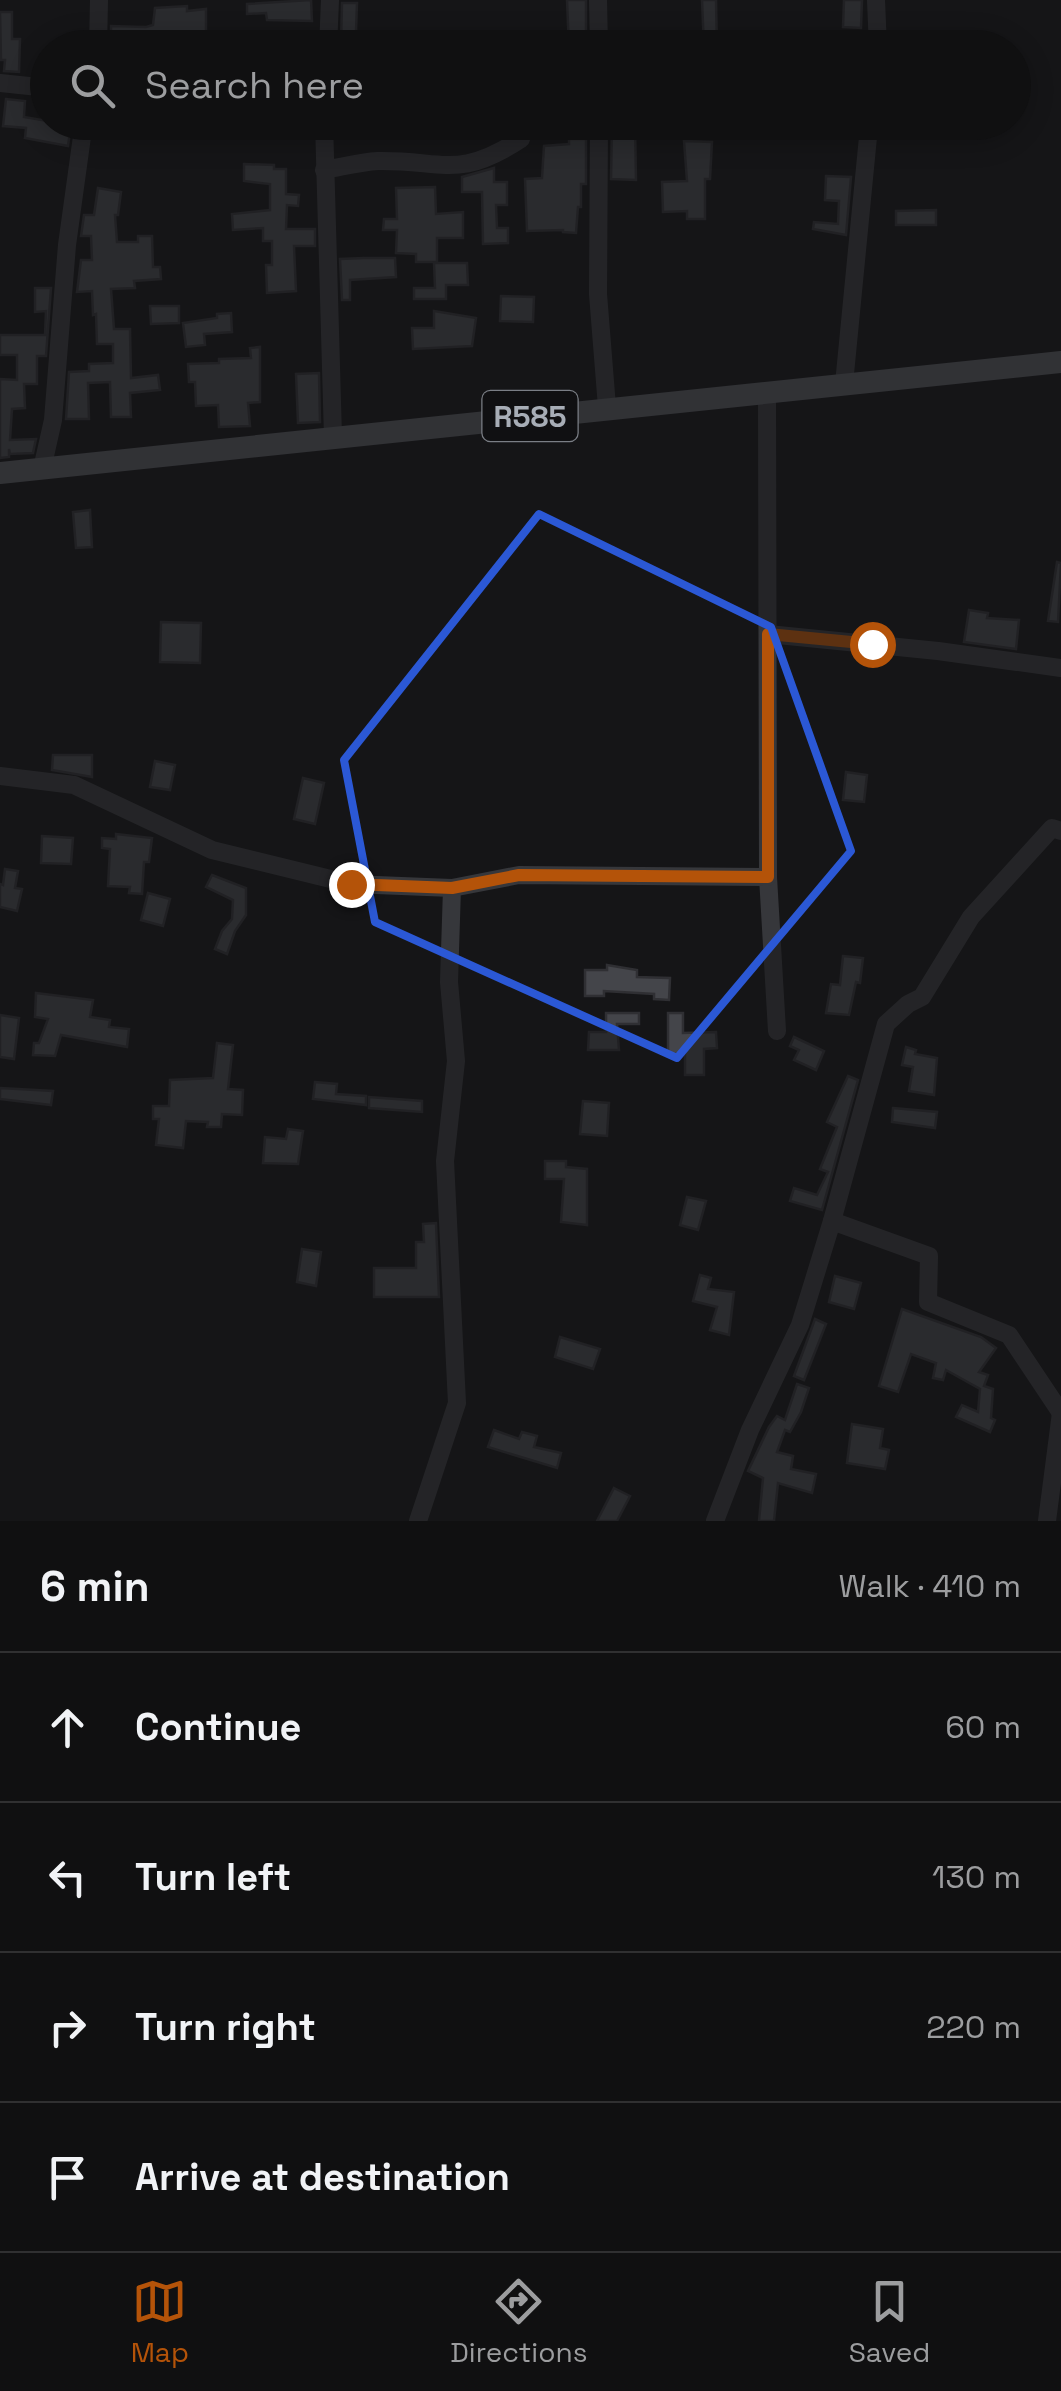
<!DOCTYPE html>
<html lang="en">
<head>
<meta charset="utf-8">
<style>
  body { margin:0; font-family:"Space Grotesk",sans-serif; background:#19191a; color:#f1f3f6 }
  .stop { position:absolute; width:30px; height:30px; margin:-22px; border:8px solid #b45309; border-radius:50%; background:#fff }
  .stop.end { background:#b45309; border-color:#fff; box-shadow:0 2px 10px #0008 }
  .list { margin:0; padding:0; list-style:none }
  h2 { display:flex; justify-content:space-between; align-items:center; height:130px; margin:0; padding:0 40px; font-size:42px }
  h2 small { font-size:32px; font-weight:400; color:#9c9d9f }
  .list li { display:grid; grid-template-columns:65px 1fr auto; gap:30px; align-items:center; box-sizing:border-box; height:150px; padding:0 40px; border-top:2px solid #303031 }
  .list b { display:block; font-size:38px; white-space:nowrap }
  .list em { font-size:32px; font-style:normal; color:#9c9d9f }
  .icon { flex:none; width:55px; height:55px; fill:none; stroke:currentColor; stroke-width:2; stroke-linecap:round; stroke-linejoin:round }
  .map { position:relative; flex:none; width:1061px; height:1521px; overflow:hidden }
  .search { position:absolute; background:#101011; box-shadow:0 5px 25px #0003; left:30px; right:30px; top:30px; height:110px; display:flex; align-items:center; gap:25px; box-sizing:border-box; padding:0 35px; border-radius:55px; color:#9c9d9f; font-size:38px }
  .sheet { height:730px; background:#101011 }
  nav { display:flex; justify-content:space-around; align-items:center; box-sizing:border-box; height:140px; border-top:2px solid #303031; background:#101011; font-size:28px; color:#9c9d9f }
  nav a { display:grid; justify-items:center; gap:5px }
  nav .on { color:#b45309 }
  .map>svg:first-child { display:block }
</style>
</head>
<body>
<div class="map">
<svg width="1061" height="1521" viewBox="0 0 1061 1521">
  <rect width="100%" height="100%" fill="#151517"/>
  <g fill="#44454a" stroke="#2f2f33" stroke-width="2.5">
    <path d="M311 0 312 21 267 20 266 13 247 14V4Z"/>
    <path d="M567 0H586V48H569Z"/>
    <path d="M702 0H716L717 48H704Z"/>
    <path d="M844 0H862L861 28 843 27Z"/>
    <path d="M342 3H357L356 32H368V43H341Z"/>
    <path d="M187 6V11L206 9V48H130V42L111 41V26L146 27 153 25 155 8Z"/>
    <path d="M0 12H12V39H20L19 72 4 71 5 60H1Z"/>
    <path d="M6 99 25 101 24 117 71 125 68 146 25 138 26 128 3 126Z"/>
    <path d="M612 122H635L636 180 611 179Z"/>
    <path d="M569 139H586V184H581V207H578L576 233 563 232V230L527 231 525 179 542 178 544 146 569 144Z"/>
    <path d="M684 141 712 142 710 179H705V219H687V211L663 212 662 182 687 181Z"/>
    <path d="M244 164 274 165V169H286V194L299 195 298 206 287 205 286 229H315V246H294L296 291 267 293 266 265H272V241H263V228L233 230 232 214 270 210V184L244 181Z"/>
    <path d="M494 168V182H507V205H496L497 228H508V243L483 244 482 192H462V177Z"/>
    <path d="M826 176 851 177 846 235 813 229 814 222 838 224 839 201 825 200Z"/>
    <path d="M435 187 436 214 463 212V238H437V262H416V254L396 253 397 230H383L384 219H397L396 188Z"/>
    <path d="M98 188 121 192 118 215H115L117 242H138V236H152L153 267H160L161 279 134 281 135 288 111 289 114 329H130L131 378 158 375 160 390 130 393 131 417H111L110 382 88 383 89 419H66L69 372 89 371V364L113 363V344H97L96 314 93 315 92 291 77 292 81 260H92L91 236H81L84 215H94Z"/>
    <path d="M936 210V225H896V211Z"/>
    <path d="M364 258H395L396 277 350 280V300H342L340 259Z"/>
    <path d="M434 263H467L468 285H446V299H414V288H435Z"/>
    <path d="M35 288H51L46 356H37V384H24L25 408 12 409 10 440 36 439 33 453 10 454 9 449V457L0 458V379L17 380V355H0V335H45L46 311 35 312Z"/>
    <path d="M501 296 534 297 533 322 500 321Z"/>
    <path d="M150 306H179V323L151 324Z"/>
    <path d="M434 311 476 318 472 346 413 349 412 328H434Z"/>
    <path d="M231 313 232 332 204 334 205 345 186 347 183 323 217 318V314Z"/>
    <path d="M260 347V402L248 403 250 426 219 427 218 405 196 406 195 382H189L188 364 219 363V359L251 358 250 348Z"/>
    <path d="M319 373 320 422 298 423 296 374Z"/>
    <path d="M90 510 92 547 76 548 73 512Z"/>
    <path d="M1057 562 1061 563 1058 622 1048 621Z"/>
    <path d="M969 610 988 613 987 618 1019 620 1016 649 964 642Z"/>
    <path d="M161 622 201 623 200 663 160 662Z"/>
    <path d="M53 755H92V777L52 770Z"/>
    <path d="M155 761 175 765 170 790 150 787Z"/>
    <path d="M846 772 867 775 864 802 843 800Z"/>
    <path d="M303 778 324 783 315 824 294 819Z"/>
    <path d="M116 834 152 838 149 862H144L142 894 129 893 130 887 108 886 110 849 102 848V838L116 839Z"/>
    <path d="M42 836 73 838 71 864 41 863Z"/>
    <path d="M5 869 18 871 15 888 22 889 17 911 0 907V884L3 885Z"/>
    <path d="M212 875 246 888V915L235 931 227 954 215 949 222 931 232 919 233 900 206 887Z"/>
    <path d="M148 893 170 899 163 926 141 920Z"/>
    <path d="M843 956 863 958 860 983 856 982 849 1015 826 1013 831 984 840 985Z"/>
    <path d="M607 965 637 970V977L670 978 669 1000 654 999V994L604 991V996H585V970H607Z"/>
    <path d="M36 993 93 1000 90 1017 110 1020 109 1027 129 1029 127 1047 61 1035 55 1056 33 1055 34 1043H39L48 1019 35 1017Z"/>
    <path d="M606 1013H639V1024H617L619 1050H588L589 1032H606Z"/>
    <path d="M668 1013H683V1033L716 1032 717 1048 704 1049V1075H685V1054H668Z"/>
    <path d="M0 1015 19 1018 14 1059 0 1057Z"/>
    <path d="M794 1037 824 1051 816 1070 794 1060 799 1050 790 1046Z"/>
    <path d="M217 1043 233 1045 228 1089 243 1090 242 1115 222 1114 221 1127H207L208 1122 186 1121 183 1148 156 1145 159 1119H153V1106H169L170 1080 213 1078Z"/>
    <path d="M906 1047 916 1050 915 1054 937 1058 934 1095 909 1091 913 1067 902 1065Z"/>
    <path d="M848 1076 858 1080 822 1210 790 1201 794 1188 817 1195 828 1172 820 1169 837 1127 827 1122Z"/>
    <path d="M315 1082 337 1084 336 1094 366 1096V1105L313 1099Z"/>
    <path d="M0 1088 53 1091 51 1105 0 1099Z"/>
    <path d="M369 1097 422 1101V1112L369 1108Z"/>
    <path d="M583 1101 609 1103 607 1136 580 1134Z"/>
    <path d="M893 1108 937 1112 935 1128 892 1122Z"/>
    <path d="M288 1129 303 1131 298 1164 263 1163 265 1137 286 1139Z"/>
    <path d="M545 1161H566V1167L587 1169V1225L561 1222 564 1179H545Z"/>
    <path d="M687 1197 706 1201 698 1230 680 1225Z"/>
    <path d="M436 1223 439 1297H374V1268H416V1242H424L423 1224Z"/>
    <path d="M302 1249 321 1252 316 1286 297 1282Z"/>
    <path d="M700 1275 711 1278 708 1289 734 1292 729 1335 710 1330 717 1307 693 1301Z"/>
    <path d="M835 1276 861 1283 854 1309 829 1302Z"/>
    <path d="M902 1309 981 1337 996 1348 979 1372 988 1375 984 1386 993 1389 991 1418 995 1420 990 1432 956 1417 962 1405 978 1412 980 1389 946 1370 943 1380 933 1378 936 1363 911 1354 898 1392 879 1386Z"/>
    <path d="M815 1319 826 1324 804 1380 794 1376Z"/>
    <path d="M560 1337 600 1349 593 1369 555 1357Z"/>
    <path d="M797 1384 809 1388 801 1412 790 1432 785 1430 777 1452 793 1456 791 1469 816 1474 812 1493 778 1483 774 1521H759L763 1478 748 1471 769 1427 777 1416 785 1420Z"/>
    <path d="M852 1424 883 1429 880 1448 889 1450 885 1469 847 1463Z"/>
    <path d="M494 1430 519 1439 522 1432 537 1436 534 1447 561 1453 557 1468 488 1447Z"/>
    <path d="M614 1488 630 1496 617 1521H597Z"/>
  </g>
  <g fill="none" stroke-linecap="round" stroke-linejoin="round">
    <g stroke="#36373b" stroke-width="18">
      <path d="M598 0 599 48"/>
      <path d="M876 0 878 48"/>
      <path d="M98 48 99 0"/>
      <path d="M328 48 330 0"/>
      <path d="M0 83 48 88"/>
      <path d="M324 122 333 437"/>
      <path d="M599 122 598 294 607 407"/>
      <path d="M324 170C342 167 360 162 378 161 444 160 458 180 521 139"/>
      <path d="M844 384 868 137 872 122"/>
      <path d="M767 391 768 877 777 1031"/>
      <path d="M42 469 53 420 67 245 84 122"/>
      <path d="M768 634 938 651 1061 668"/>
      <path d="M0 776 74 785 212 850 351 884 452 888"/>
      <path d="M1061 831 1052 828 971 917 922 997 908 1004 886 1024 832 1221 929 1256 928 1302 1009 1335 1061 1413"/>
      <path d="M418 1521 457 1403 445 1161 456 1061 449 982 452 888 519 875 768 877"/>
      <path d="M715 1521 750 1430 800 1325 832 1221"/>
      <path d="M1047 1521 1061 1413"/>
    </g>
    <path stroke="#52545a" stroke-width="22" d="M0 473 1061 362"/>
  </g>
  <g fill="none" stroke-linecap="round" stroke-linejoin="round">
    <path stroke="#b45309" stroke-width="12" d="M351 884 452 888 519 875 768 877V634L872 644"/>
  </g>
  <path d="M0 0H1061V1521H0ZM539 514 771 627 851 851 677 1058 375 922 344 760Z" fill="#151517" fill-opacity=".55" fill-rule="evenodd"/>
  <path fill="none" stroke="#2b58d5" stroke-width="8" stroke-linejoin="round" d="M539 514 771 627 851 851 677 1058 375 922 344 760Z"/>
  <g text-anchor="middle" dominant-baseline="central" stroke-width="10" stroke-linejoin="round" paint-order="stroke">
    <rect fill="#101012" stroke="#7a7e85" stroke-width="2.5" x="482.5" y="391" width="95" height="50" rx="8"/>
    <g font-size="30" font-weight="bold" fill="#a7adb6">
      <text x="530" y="416">R585</text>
    </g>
  </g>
</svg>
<div class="stop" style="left:872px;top:644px"></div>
<div class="stop end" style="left:351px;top:884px"></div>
<div class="search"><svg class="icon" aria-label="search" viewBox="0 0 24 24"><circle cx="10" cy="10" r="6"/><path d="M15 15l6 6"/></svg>Search here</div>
</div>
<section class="sheet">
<h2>6 min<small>Walk · 410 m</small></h2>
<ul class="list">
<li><svg class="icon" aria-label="ahead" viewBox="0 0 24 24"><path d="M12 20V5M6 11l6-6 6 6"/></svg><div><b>Continue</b></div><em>60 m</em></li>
<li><svg class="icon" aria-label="left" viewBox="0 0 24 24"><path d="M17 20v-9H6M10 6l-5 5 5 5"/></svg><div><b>Turn left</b></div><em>130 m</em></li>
<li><svg class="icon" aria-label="right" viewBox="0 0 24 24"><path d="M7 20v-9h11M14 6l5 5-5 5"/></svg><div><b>Turn right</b></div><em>220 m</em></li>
<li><svg class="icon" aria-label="arrive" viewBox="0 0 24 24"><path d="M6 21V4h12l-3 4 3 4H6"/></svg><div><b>Arrive at destination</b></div></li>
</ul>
</section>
<nav>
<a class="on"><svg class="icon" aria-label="map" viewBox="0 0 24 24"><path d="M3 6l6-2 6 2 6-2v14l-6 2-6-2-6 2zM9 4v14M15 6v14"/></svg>Map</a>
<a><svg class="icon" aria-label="directions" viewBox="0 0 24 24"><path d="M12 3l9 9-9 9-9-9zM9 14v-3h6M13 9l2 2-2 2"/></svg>Directions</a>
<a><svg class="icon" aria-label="saved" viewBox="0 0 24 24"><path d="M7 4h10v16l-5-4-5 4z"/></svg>Saved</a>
</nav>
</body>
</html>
